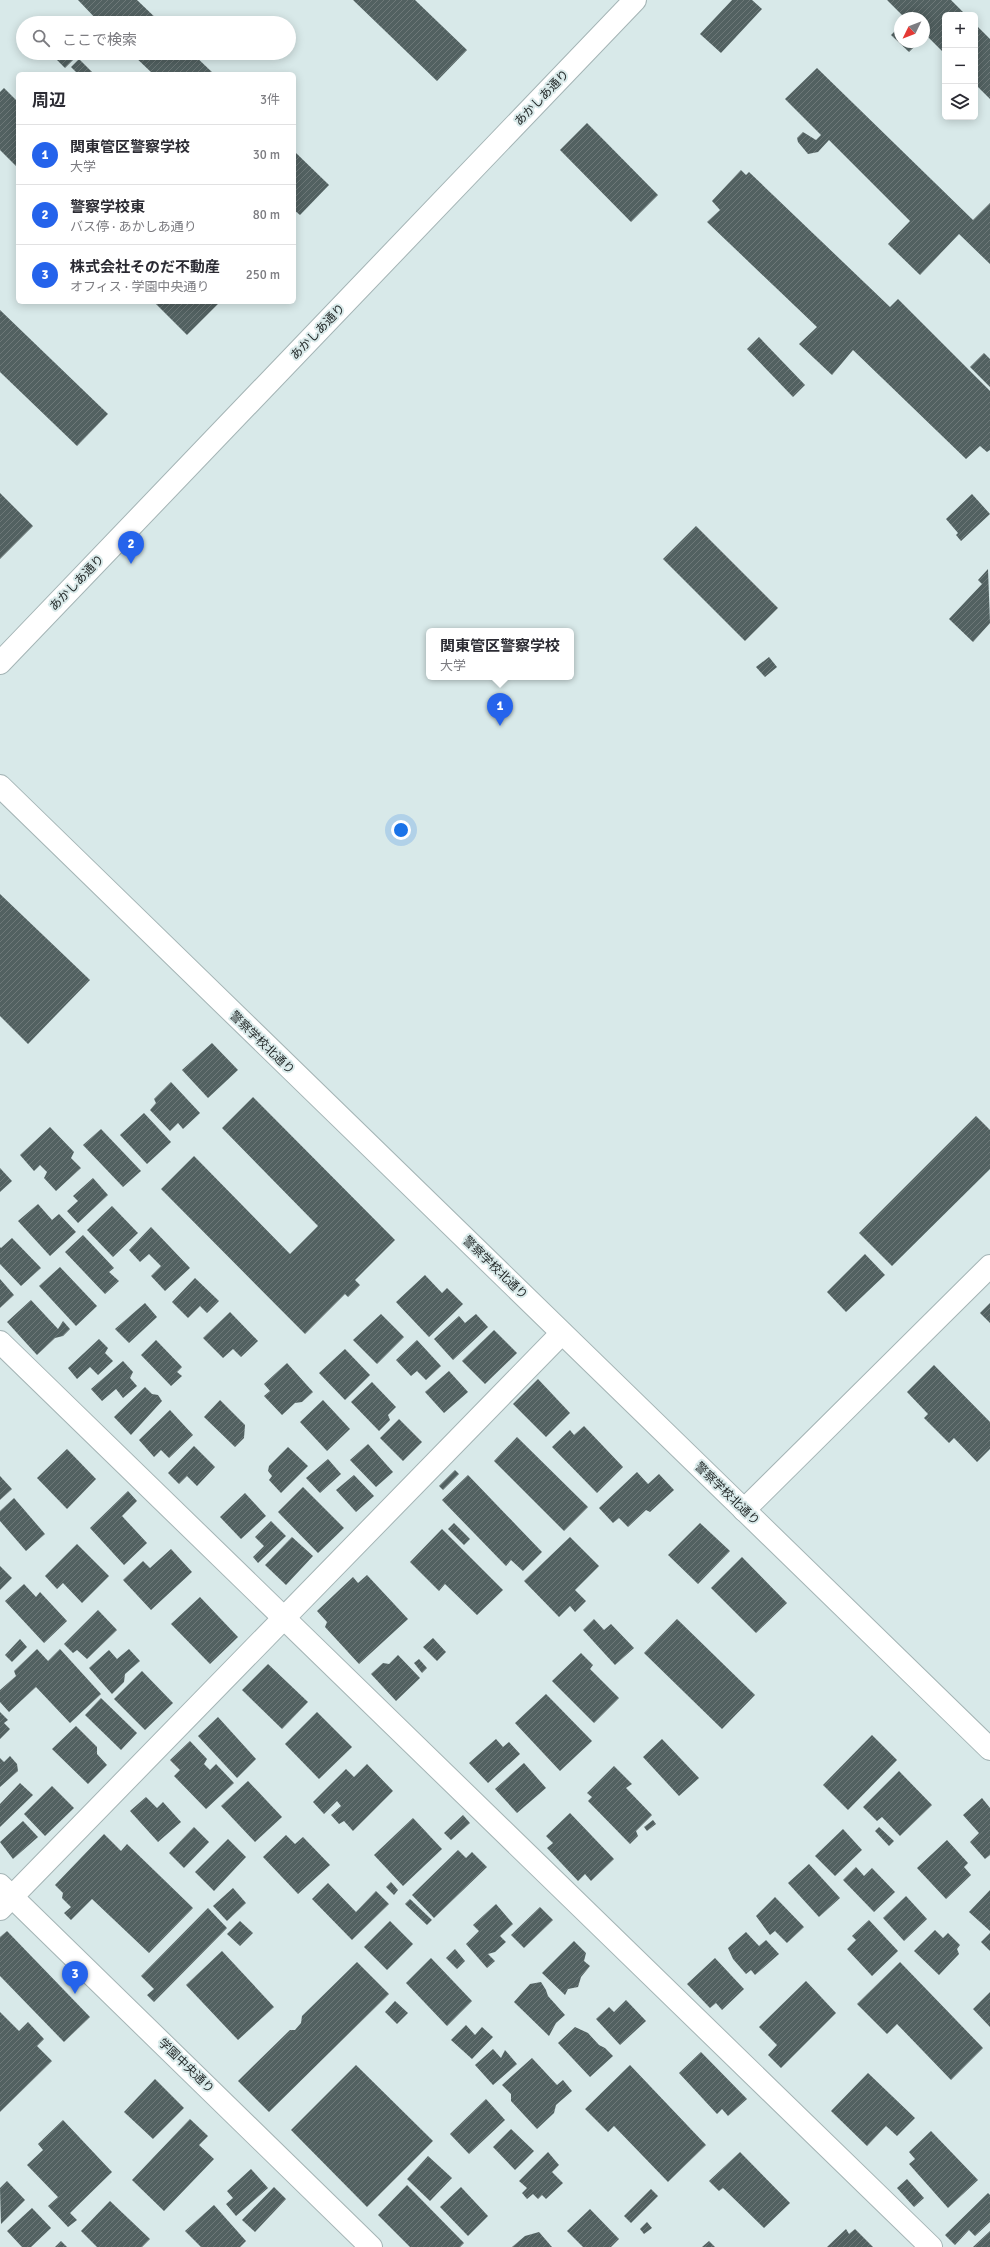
<!DOCTYPE html>
<html lang="ja">
<head>
<meta charset="utf-8">
<style>
  body { margin:0; font-family:Signika,"Noto Sans JP",sans-serif; background:#f2f2f3; color:#2b2b33 }
  .controls { position:absolute; right:12px; top:12px; display:grid; overflow:hidden; border-radius:6px; box-shadow:0 2px 10px #0003 }
  .controls button { width:36px; height:36px; display:grid; place-items:center; padding:0; border:0; border-bottom:1px solid #e1e1e2; background:#fff; color:#2b2b33; font:20px sans-serif }
  .compass { position:absolute; left:894px; top:12px; width:36px; height:36px; border-radius:50%; background:#fff; box-shadow:0 2px 10px #0003; rotate:227deg }
  .you { position:absolute; left:401px; top:830px; width:14px; height:14px; margin:-10px; border:3px solid #fff; border-radius:50%; background:#1a73e8; box-shadow:0 0 0 6px #1a73e833 }
  .badge { display:grid; place-items:center; width:26px; height:26px; border-radius:50%; background:#2563eb; color:#fff; font-size:13px; font-weight:700 }
  .pin { position:absolute; translate:-50% -33px; filter:drop-shadow(0 1px 2px #0008) }
  .pin::after { content:''; position:absolute; top:21px; width:14px; height:12px; background:inherit; clip-path:polygon(0 0,100% 0,50% 100%) }
  .popup { position:absolute; left:426px; top:628px; width:148px; height:52px; box-sizing:border-box; display:grid; place-content:center; border-radius:6px; background:#fff; filter:drop-shadow(0 1px 3px #0005); font-size:13px; white-space:nowrap; color:#7c7c81 }
  .popup b { font-size:15px; color:#2b2b33 }
  .popup::after { content:''; position:absolute; left:50%; top:100%; margin-left:-8px; border:8px solid transparent; border-top-color:#fff }
  .list { margin:0; padding:0; list-style:none }
  h2 { display:flex; justify-content:space-between; align-items:center; height:52px; margin:0; padding:0 16px; font-size:17px }
  h2 small { font-size:13px; font-weight:400; color:#7c7c81 }
  .list li { display:grid; grid-template-columns:26px 1fr auto; gap:12px; align-items:center; box-sizing:border-box; height:60px; padding:0 16px; border-top:1px solid #e1e1e2 }
  .list b { display:block; font-size:15px; white-space:nowrap }
  .list p { margin:0; font-size:13px; white-space:nowrap; color:#7c7c81 }
  .list em { font-size:13px; font-style:normal; color:#7c7c81 }
  .icon { flex:none; width:22px; height:22px; fill:none; stroke:currentColor; stroke-width:2; stroke-linecap:round; stroke-linejoin:round }
  .map { position:relative; flex:none; width:990px; height:2247px; overflow:hidden }
  .search { position:absolute; background:#fff; box-shadow:0 2px 10px #0003; left:16px; top:16px; width:280px; height:44px; display:flex; align-items:center; gap:10px; box-sizing:border-box; padding:0 14px; border-radius:22px; color:#7c7c81; font-size:15px }
  .panel { position:absolute; background:#fff; box-shadow:0 2px 10px #0003; left:16px; top:72px; width:280px; height:232px; border-radius:6px }
  .map>svg:first-child { display:block }
</style>
</head>
<body>
<div class="map">
<svg width="990" height="2247" viewBox="0 0 990 2247">
  <defs>
    <pattern id="building-hatch" width="6" height="6" patternUnits="userSpaceOnUse"><rect width="6" height="6" fill="#526161"/><path d="M-1 1l2-2M0 6l6-6M5 7l2-2" fill="none" stroke="#6d7878"/></pattern>
  </defs>
  <rect width="100%" height="100%" fill="#d8e9e9"/>
  <g fill="url(#building-hatch)">
    <path d="M78 0H137L161 23H100Z"/>
    <path d="M353 0H415L467 50 437 81Z"/>
    <path d="M732 0H752L762 9 721 53 700 34Z"/>
    <path d="M887 0H951L966 15H945V54L926 35 924 37V18H905Z"/>
    <path d="M975 24 990 39V99L975 84Z"/>
    <path d="M900 26V42H919L909 52 891 35Z"/>
    <path d="M59 53H80L65 68 54 57Z"/>
    <path d="M131 53H192L214 74H153Z"/>
    <path d="M79 59 94 74H78L71 67Z"/>
    <path d="M817 68 973 220 990 203V264L959 234 920 275 888 244 910 221 829 140 818 152 808 154 798 142 797 138 803 132 816 140 821 135 785 99Z"/>
    <path d="M4 88 18 102V168L0 150V92Z"/>
    <path d="M587 123 658 195 631 222 560 150Z"/>
    <path d="M294 151 329 185 300 215 294 210Z"/>
    <path d="M741 170 746 175 749 172 890 307 898 299 990 391V450L987 452 980 446 966 459 853 350 832 375 799 344 817 327 707 222 720 210 712 201Z"/>
    <path d="M154 302H220L187 335Z"/>
    <path d="M0 310 108 414 77 446 0 372Z"/>
    <path d="M759 337 805 385 793 397 747 349Z"/>
    <path d="M984 353 990 359V387L970 367Z"/>
    <path d="M0 493 33 526 0 559Z"/>
    <path d="M972 494 990 514 961 541 956 535 958 533 946 519Z"/>
    <path d="M696 526 778 608 745 641 663 559Z"/>
    <path d="M988 569 990 623 973 642 949 619 982 584 978 580Z"/>
    <path d="M769 657 777 667 765 677 756 667Z"/>
    <path d="M0 894 90 980 28 1044 0 1016Z"/>
    <path d="M212 1043 238 1070 208 1098 182 1070Z"/>
    <path d="M171 1082 200 1113 183 1129 178 1123 170 1131 150 1110 156 1103 154 1099Z"/>
    <path d="M253 1097 395 1240 355 1280 360 1285 348 1297 345 1294 305 1334 161 1189 194 1156 290 1254 318 1226 222 1128Z"/>
    <path d="M144 1113 171 1142 147 1164 120 1135Z"/>
    <path d="M976 1116 990 1130V1169L892 1266 859 1233Z"/>
    <path d="M50 1127 74 1152 71 1158 81 1168 56 1191 44 1178 47 1172 40 1165 34 1171 20 1155Z"/>
    <path d="M101 1129 141 1171 123 1187 83 1145Z"/>
    <path d="M0 1168 12 1181 0 1192Z"/>
    <path d="M93 1178 108 1195 78 1223 67 1211 78 1201 73 1196Z"/>
    <path d="M38 1204 52 1220 59 1214 76 1232 50 1256 18 1221Z"/>
    <path d="M112 1206 138 1233 113 1257 87 1230Z"/>
    <path d="M151 1227 190 1268 165 1291 151 1276 161 1266 149 1254 140 1262 129 1250Z"/>
    <path d="M83 1235 114 1268 109 1272 119 1281 105 1294 65 1252Z"/>
    <path d="M12 1238 41 1268 21 1286 0 1264V1247L1 1248Z"/>
    <path d="M865 1254 885 1275 846 1312 827 1292Z"/>
    <path d="M60 1267 97 1306 76 1326 39 1286Z"/>
    <path d="M425 1275 442 1293 447 1288 463 1304 429 1337 396 1302Z"/>
    <path d="M195 1278 219 1301 207 1313 200 1306 188 1318 172 1302Z"/>
    <path d="M0 1279 14 1295 0 1308Z"/>
    <path d="M31 1300 58 1329 63 1321 70 1329 63 1336 55 1338 37 1355 7 1322Z"/>
    <path d="M145 1303 157 1317 129 1343 115 1329Z"/>
    <path d="M990 1303V1323L980 1313Z"/>
    <path d="M230 1312 258 1341 241 1357 233 1349 223 1358 203 1338Z"/>
    <path d="M381 1314 404 1337 377 1364 353 1340Z"/>
    <path d="M476 1314 488 1327 453 1360 434 1339 459 1316 465 1323Z"/>
    <path d="M494 1330 517 1353 485 1384 462 1361Z"/>
    <path d="M99 1339 108 1348 105 1353 113 1361 98 1375 90 1367 77 1379 68 1368Z"/>
    <path d="M156 1340 182 1367 177 1372 182 1376 171 1386 141 1355Z"/>
    <path d="M417 1340 441 1366 426 1380 417 1371 411 1376 396 1360Z"/>
    <path d="M345 1349 370 1375 345 1400 319 1373Z"/>
    <path d="M123 1361 133 1372 130 1378 137 1386 123 1398 116 1389 102 1401 91 1389Z"/>
    <path d="M287 1363 313 1392 302 1402 295 1403 282 1415 264 1396 270 1391 264 1384Z"/>
    <path d="M934 1365 990 1422V1449L977 1462 954 1438 949 1443 924 1418 928 1414 907 1392Z"/>
    <path d="M449 1371 468 1392 444 1413 425 1392Z"/>
    <path d="M538 1379 570 1413 546 1437 513 1404Z"/>
    <path d="M372 1382 396 1407 388 1415 390 1420 379 1431 351 1402Z"/>
    <path d="M145 1387 152 1394 158 1395 162 1401 131 1435 114 1417Z"/>
    <path d="M220 1400 245 1425 244 1438 235 1447 204 1417Z"/>
    <path d="M323 1400 350 1429 327 1451 300 1422Z"/>
    <path d="M170 1410 193 1435 169 1458 161 1450 154 1457 139 1440Z"/>
    <path d="M399 1419 422 1442 403 1461 380 1438Z"/>
    <path d="M584 1426 623 1467 597 1493 552 1447 570 1430 574 1435Z"/>
    <path d="M517 1437 588 1507 564 1531 494 1461Z"/>
    <path d="M368 1444 393 1472 376 1487 350 1460Z"/>
    <path d="M194 1446 215 1467 197 1486 187 1476 179 1484 168 1473Z"/>
    <path d="M288 1447 308 1466 281 1493 269 1480 272 1476 268 1471 269 1466Z"/>
    <path d="M67 1449 96 1479 67 1509 37 1478Z"/>
    <path d="M328 1459 341 1474 320 1493 306 1478Z"/>
    <path d="M455 1470 459 1474 443 1490 439 1486Z"/>
    <path d="M637 1472 648 1484 659 1474 674 1490 650 1512 646 1510 628 1527 619 1518 613 1523 599 1508Z"/>
    <path d="M354 1475 374 1496 356 1512 336 1490Z"/>
    <path d="M468 1475 542 1552 523 1571 511 1560 506 1566 442 1500Z"/>
    <path d="M0 1476 12 1489 0 1500Z"/>
    <path d="M303 1487 344 1528 318 1553 278 1512Z"/>
    <path d="M128 1491 137 1501 122 1516 147 1543 124 1565 90 1528Z"/>
    <path d="M245 1493 266 1516 241 1539 220 1517Z"/>
    <path d="M14 1498 45 1534 26 1551 0 1521V1511Z"/>
    <path d="M271 1521 286 1536 258 1563 253 1557 264 1546 255 1537Z"/>
    <path d="M454 1523 470 1539 464 1545 448 1529Z"/>
    <path d="M700 1523 730 1551 698 1584 668 1555Z"/>
    <path d="M442 1529 503 1590 477 1615 445 1584 439 1591 410 1562Z"/>
    <path d="M292 1537 313 1556 286 1585 265 1565Z"/>
    <path d="M570 1537 599 1566 575 1590 586 1601 575 1612 570 1606 559 1617 524 1581Z"/>
    <path d="M77 1544 109 1576 82 1603 63 1583 57 1589 45 1576Z"/>
    <path d="M171 1549 192 1572 151 1610 123 1580 143 1561 150 1568Z"/>
    <path d="M742 1557 787 1603 756 1633 711 1588Z"/>
    <path d="M0 1566 12 1578 0 1590Z"/>
    <path d="M367 1575 408 1619 359 1664 325 1627 327 1622 317 1611 353 1577 358 1583Z"/>
    <path d="M24 1584 36 1597 40 1592 67 1621 44 1643 5 1601Z"/>
    <path d="M200 1597 238 1637 210 1664 171 1624Z"/>
    <path d="M98 1610 117 1630 87 1659 77 1650 73 1653 64 1644Z"/>
    <path d="M594 1619 604 1630 611 1624 634 1648 615 1665 583 1630Z"/>
    <path d="M677 1619 755 1695 722 1729 644 1653Z"/>
    <path d="M433 1638 446 1652 437 1661 423 1647Z"/>
    <path d="M20 1639 27 1647 12 1662 5 1655Z"/>
    <path d="M37 1649 48 1661 60 1649 101 1694 70 1723 36 1687 9 1712 0 1702V1690L16 1676 14 1671Z"/>
    <path d="M129 1649 140 1661 125 1674 124 1682 112 1694 89 1668 109 1650 117 1659Z"/>
    <path d="M581 1653 593 1665 590 1669 619 1698 594 1723 552 1681Z"/>
    <path d="M398 1655 420 1678 396 1701 371 1674 383 1663 389 1664Z"/>
    <path d="M419 1659 427 1668 422 1673 414 1663Z"/>
    <path d="M268 1664 308 1702 282 1729 242 1690Z"/>
    <path d="M142 1671 173 1703 145 1730 114 1699Z"/>
    <path d="M546 1694 592 1741 560 1771 515 1723Z"/>
    <path d="M101 1698 137 1733 121 1750 85 1715Z"/>
    <path d="M0 1712 8 1720 4 1723 10 1729 0 1739Z"/>
    <path d="M317 1712 352 1747 319 1779 285 1744Z"/>
    <path d="M218 1717 256 1759 237 1778 198 1736Z"/>
    <path d="M76 1726 97 1747V1754L107 1765 88 1784 52 1749Z"/>
    <path d="M872 1735 897 1760 848 1810 823 1785Z"/>
    <path d="M496 1739 503 1747 509 1742 520 1754 488 1783 469 1763Z"/>
    <path d="M662 1739 699 1778 679 1796 643 1757Z"/>
    <path d="M190 1741 207 1759 204 1764 210 1770 216 1764 234 1783 206 1809 174 1776 180 1770 170 1760Z"/>
    <path d="M10 1756 17 1764 18 1771 0 1787V1758L4 1762Z"/>
    <path d="M524 1763 546 1788 517 1813 495 1789Z"/>
    <path d="M367 1764 393 1791 353 1831 344 1821 339 1824 331 1815 341 1806 337 1801 324 1814 313 1802 346 1769 354 1777Z"/>
    <path d="M614 1766 632 1784 626 1788 652 1815 636 1831 638 1836 630 1844 588 1801 592 1797 587 1793Z"/>
    <path d="M899 1771 932 1805 900 1836 882 1817 877 1821 863 1807Z"/>
    <path d="M248 1781 282 1817 255 1842 221 1806Z"/>
    <path d="M20 1783 33 1795 0 1827V1804Z"/>
    <path d="M52 1786 74 1808 45 1836 24 1814Z"/>
    <path d="M146 1797 157 1808 163 1802 181 1822 158 1842 130 1811Z"/>
    <path d="M982 1798 990 1808V1855L985 1859 970 1842 979 1833 963 1815Z"/>
    <path d="M570 1813 614 1859 591 1881 585 1874 578 1881 547 1848 553 1843 546 1836Z"/>
    <path d="M463 1815 470 1823 451 1840 444 1833Z"/>
    <path d="M413 1818 442 1849 403 1886 374 1855Z"/>
    <path d="M653 1820 656 1824 647 1831 644 1827Z"/>
    <path d="M23 1821 38 1837 13 1859 0 1842Z"/>
    <path d="M194 1827 209 1842 184 1868 169 1853Z"/>
    <path d="M879 1827 894 1841 889 1846 875 1831Z"/>
    <path d="M843 1829 862 1850 835 1876 815 1856Z"/>
    <path d="M104 1834 121 1851 127 1844 193 1908 149 1953 92 1899 71 1920 64 1913 71 1907 62 1898 63 1893 55 1885Z"/>
    <path d="M286 1835 295 1844 303 1837 330 1865 298 1894 263 1857Z"/>
    <path d="M228 1839 246 1857 214 1891 195 1872Z"/>
    <path d="M947 1840 968 1863 964 1867 971 1875 946 1899 917 1868Z"/>
    <path d="M458 1850 466 1858 472 1852 487 1867 434 1918 412 1895Z"/>
    <path d="M809 1864 840 1898 819 1917 788 1883Z"/>
    <path d="M856 1867 864 1876 872 1868 895 1892 874 1912 843 1880Z"/>
    <path d="M391 1882 398 1890 394 1895 386 1887Z"/>
    <path d="M328 1883 356 1912 376 1891 389 1904 352 1940 312 1899Z"/>
    <path d="M233 1888 246 1903 227 1921 213 1906Z"/>
    <path d="M990 1890V1931L969 1912Z"/>
    <path d="M906 1896 927 1919 904 1941 883 1918Z"/>
    <path d="M775 1897 804 1927 787 1943 775 1931 770 1935 756 1916Z"/>
    <path d="M410 1899 432 1920 427 1925 405 1904Z"/>
    <path d="M496 1904 513 1924 500 1936 506 1942 495 1952 488 1954 495 1961 487 1968 466 1944 479 1931 473 1925Z"/>
    <path d="M540 1907 553 1920 524 1948 511 1935Z"/>
    <path d="M208 1908 227 1928 154 2002 147 1995 154 1989 141 1976Z"/>
    <path d="M869 1920 898 1951 872 1976 847 1949 856 1940 852 1936Z"/>
    <path d="M240 1921 253 1933 240 1946 227 1934Z"/>
    <path d="M390 1921 413 1944 387 1970 364 1947Z"/>
    <path d="M935 1930 943 1938 948 1933 960 1945 957 1949 959 1954 939 1975 914 1951Z"/>
    <path d="M7 1931 90 2017 64 2042 0 1976V1937Z"/>
    <path d="M746 1932 759 1946 766 1940 779 1954 755 1975 751 1970 746 1974 733 1959 728 1948Z"/>
    <path d="M990 1933V1951L981 1942Z"/>
    <path d="M574 1941 586 1953 584 1961 590 1966 581 1977 578 1987 568 1989 565 1995 542 1973Z"/>
    <path d="M455 1949 465 1961 457 1969 446 1958Z"/>
    <path d="M222 1951 274 2007 238 2040 186 1985Z"/>
    <path d="M431 1958 472 2001 447 2026 406 1983Z"/>
    <path d="M715 1958 744 1989 722 2010 716 2003 710 2008 687 1984Z"/>
    <path d="M357 1962 389 1994 269 2112 238 2081 290 2030H295L301 2023 302 2016Z"/>
    <path d="M900 1962 983 2048 951 2080 897 2024 887 2034 857 2004Z"/>
    <path d="M806 1981 836 2013 781 2068 768 2055 777 2045 759 2027Z"/>
    <path d="M541 1982 546 1990 548 1996 565 2015 556 2023 549 2036 514 2002 530 1984Z"/>
    <path d="M990 1992V2027L973 2009Z"/>
    <path d="M626 2000 646 2021 620 2045 596 2019 609 2007 614 2012Z"/>
    <path d="M395 2001 408 2013 397 2024 385 2012Z"/>
    <path d="M0 2012 19 2031 28 2022 44 2039 37 2046 52 2061 0 2112Z"/>
    <path d="M466 2025 475 2035 482 2027 493 2037 472 2059 451 2040Z"/>
    <path d="M575 2027 588 2033 599 2045 605 2048 613 2056 590 2077 558 2043Z"/>
    <path d="M493 2049 501 2058 505 2050 517 2064 493 2085 475 2065Z"/>
    <path d="M701 2052 747 2099 728 2116 722 2109 717 2114 679 2073Z"/>
    <path d="M532 2058 557 2085 563 2080 572 2091 556 2105 554 2113 537 2129 511 2101V2094L502 2085Z"/>
    <path d="M356 2065 433 2141 367 2207 291 2130Z"/>
    <path d="M630 2065 706 2145 668 2182 614 2126 608 2132 585 2109Z"/>
    <path d="M868 2073 915 2118 897 2136 886 2126 867 2146 831 2111Z"/>
    <path d="M155 2079 184 2108 153 2139 124 2112Z"/>
    <path d="M486 2099 505 2120 469 2154 450 2134Z"/>
    <path d="M190 2119 208 2136 199 2145 214 2159 164 2211 132 2180Z"/>
    <path d="M63 2120 112 2172 70 2213 77 2220 68 2227 48 2206 58 2197 27 2165 43 2150 38 2144Z"/>
    <path d="M511 2129 534 2151 515 2170 493 2147Z"/>
    <path d="M931 2131 978 2180 948 2208 909 2164 915 2159 909 2152Z"/>
    <path d="M548 2152 559 2165 552 2172 563 2183 546 2199 542 2195 538 2199 533 2194 527 2199 522 2193 527 2188 519 2181Z"/>
    <path d="M740 2152 790 2203 764 2228 723 2188 719 2191 709 2181Z"/>
    <path d="M428 2156 452 2178 430 2201 407 2179Z"/>
    <path d="M251 2169 268 2188 236 2216 226 2204 233 2198 227 2191Z"/>
    <path d="M907 2179 924 2198 914 2207 897 2188Z"/>
    <path d="M7 2181 25 2200 1 2224 0 2188Z"/>
    <path d="M407 2185 464 2243 460 2247H410L378 2215Z"/>
    <path d="M274 2187 286 2199 255 2232 242 2220Z"/>
    <path d="M461 2187 488 2216 468 2236 440 2207Z"/>
    <path d="M651 2189 658 2196 631 2223 624 2216Z"/>
    <path d="M988 2193 990 2195V2222L975 2236 969 2230 955 2245 945 2235Z"/>
    <path d="M110 2201 150 2239 142 2247H97L81 2231Z"/>
    <path d="M214 2205 246 2241 240 2247H201L185 2231Z"/>
    <path d="M32 2208 51 2228 31 2247H22L7 2231Z"/>
    <path d="M590 2209 619 2239 611 2247H583L567 2231Z"/>
    <path d="M647 2222 652 2228 644 2234 640 2229Z"/>
    <path d="M846 2229 849 2234 855 2229 873 2247H827Z"/>
    <path d="M990 2231V2247H973Z"/>
    <path d="M539 2232 552 2247H512L525 2236Z"/>
    <path d="M61 2241 67 2247H55Z"/>
    <path d="M709 2241 715 2247H702Z"/>
  </g>
  <g fill="none" stroke-linecap="round" stroke-linejoin="round">
    <g stroke="#a4b4b5" stroke-width="24">
      <g id="minor">
        <path d="M0 663 635 0"/>
        <path d="M0 786 990 1749"/>
        <path d="M0 1342 931 2247"/>
        <path d="M744 1510 990 1266"/>
        <path d="M0 1885 371 2247"/>
        <path d="M0 1909 562 1333"/>
      </g>
    </g>
    <use href="#minor" stroke="#fff" stroke-width="22"/>
  </g>
  <g text-anchor="middle" dominant-baseline="central" stroke-width="4" stroke-linejoin="round" paint-order="stroke">
    <g font-size="12" fill="#232929" stroke="#d8e9e9">
      <text transform="translate(542 98) rotate(-46)">あかしあ通り</text>
      <text transform="translate(318 332) rotate(-46)">あかしあ通り</text>
      <text transform="translate(77 583) rotate(-46)">あかしあ通り</text>
      <text transform="translate(262 1043) rotate(44)">警察学校北通り</text>
      <text transform="translate(495 1268) rotate(44)">警察学校北通り</text>
      <text transform="translate(727 1494) rotate(44)">警察学校北通り</text>
      <text transform="translate(186 2066) rotate(44)">学園中央通り</text>
    </g>
  </g>
</svg>
<div class="controls">
<button>+</button>
<button>−</button>
<button><svg class="icon" aria-label="layers" viewBox="0 0 24 24"><path d="M12 4l9 5-9 5-9-5zM3 14l9 5 9-5"/></svg></button>
</div>
<svg class="compass" viewBox="-18 -18 36 36"><path d="M0-13l5 13h-10z" fill="#e53935"/><path d="M0 13l5-13h-10z" fill="#7c7c81"/></svg>
<div class="you"></div>
<div class="pin badge" style="left:500px;top:726px">1</div>
<div class="popup"><b>関東管区警察学校</b>大学</div>
<div class="pin badge" style="left:131px;top:564px">2</div>
<div class="pin badge" style="left:75px;top:1994px">3</div>
<div class="search"><svg class="icon" aria-label="search" viewBox="0 0 24 24"><circle cx="10" cy="10" r="6"/><path d="M15 15l6 6"/></svg>ここで検索</div>
<section class="panel">
<h2>周辺<small>3件</small></h2>
<ul class="list">
<li><span class="badge">1</span><div><b>関東管区警察学校</b><p>大学</p></div><em>30 m</em></li>
<li><span class="badge">2</span><div><b>警察学校東</b><p>バス停 · あかしあ通り</p></div><em>80 m</em></li>
<li><span class="badge">3</span><div><b>株式会社そのだ不動産</b><p>オフィス · 学園中央通り</p></div><em>250 m</em></li>
</ul>
</section>
</div>
</body>
</html>
